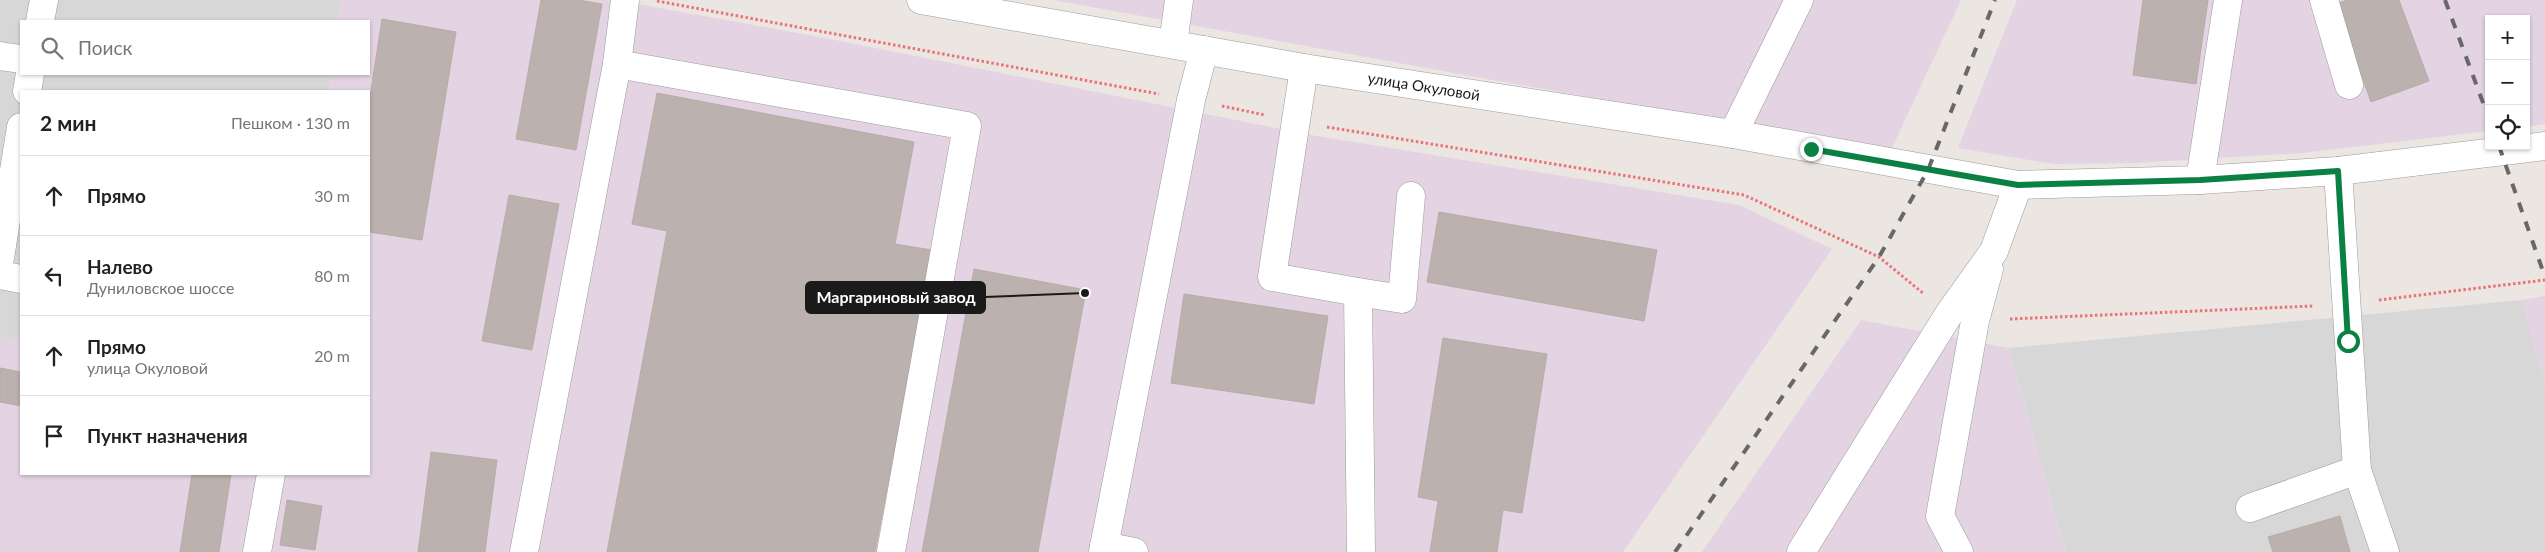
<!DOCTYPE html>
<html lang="ru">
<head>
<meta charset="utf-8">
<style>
  body { margin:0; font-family:Lato,sans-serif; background:#f6f6f6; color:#222 }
  .controls { position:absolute; right:15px; top:15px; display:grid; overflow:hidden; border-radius:0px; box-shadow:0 1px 4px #0004 }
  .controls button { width:45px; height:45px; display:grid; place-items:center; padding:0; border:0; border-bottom:1px solid #e0e0e0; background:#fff; color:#222; font:25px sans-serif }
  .stop { position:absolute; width:15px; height:15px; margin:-11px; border:4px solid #0b8043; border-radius:50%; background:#fff }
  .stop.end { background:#0b8043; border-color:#fff; box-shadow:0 1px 5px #0008 }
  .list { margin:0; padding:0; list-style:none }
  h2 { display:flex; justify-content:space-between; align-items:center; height:65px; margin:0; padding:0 20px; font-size:21px }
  h2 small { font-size:16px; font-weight:400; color:#767676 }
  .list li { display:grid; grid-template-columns:32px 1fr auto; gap:15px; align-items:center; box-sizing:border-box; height:80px; padding:0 20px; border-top:1px solid #e0e0e0 }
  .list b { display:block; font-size:19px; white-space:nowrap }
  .list p { margin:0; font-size:16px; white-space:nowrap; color:#767676 }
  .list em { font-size:16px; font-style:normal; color:#767676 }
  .icon { flex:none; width:28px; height:28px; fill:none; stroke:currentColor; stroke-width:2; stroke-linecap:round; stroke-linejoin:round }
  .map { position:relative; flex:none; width:2545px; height:552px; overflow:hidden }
  .search { position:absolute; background:#fff; box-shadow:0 1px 4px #0004; left:20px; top:20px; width:350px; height:55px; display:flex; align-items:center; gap:12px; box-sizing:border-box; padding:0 18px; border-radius:0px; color:#767676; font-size:19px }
  .panel { position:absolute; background:#fff; box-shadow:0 1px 4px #0004; left:20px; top:90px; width:350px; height:385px; border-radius:0px }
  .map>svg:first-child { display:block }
</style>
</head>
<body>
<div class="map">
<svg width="2545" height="552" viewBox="0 0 2545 552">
  <rect width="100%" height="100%" fill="#ebe6e1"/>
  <g fill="#d8d7d8">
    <path d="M0 0H341L338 21H21V74H331L329 91H21V341L0 337Z"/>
    <path d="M2522 300 2545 385V552H2066L2009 348Z"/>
  </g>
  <g fill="#e3d3e3">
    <path d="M341 0H616L830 39 1311 135 1739 205 1832 249 1623 552H0V337L21 341V474H369V91H329L331 74H369V21H338Z"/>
    <path d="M1053 0H1961L1890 152Z"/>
    <path d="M2017 0H2545V124L2526 127V19H2489V131L2302 153 2135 163 2054 164 1958 148Z"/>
    <path d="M2545 296V385L2522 300Z"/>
    <path d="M1861 320 2009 348 2066 552H1702Z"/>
  </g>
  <g fill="#bbb1ae" stroke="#bbaba5">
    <path d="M541 0H578L602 4 576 150 516 139Z"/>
    <path d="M2143 0H2208L2196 84 2133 75Z"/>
    <path d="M2347 0H2399L2429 81 2371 102 2336 4Z"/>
    <path d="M382 19 456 32 422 240 369 232V103Z"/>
    <path d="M657 93 914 142 895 244 932 250 875 552H607L667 231 632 224Z"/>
    <path d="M509 195 559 204 532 350 482 341Z"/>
    <path d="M1439 212 1657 250 1644 321 1427 282Z"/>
    <path d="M974 269 1086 290 1038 552H922Z"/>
    <path d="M1184 294 1328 316 1314 404 1171 383Z"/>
    <path d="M1443 338 1547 354 1522 513 1503 510 1497 552H1430L1438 501 1418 497Z"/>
    <path d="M0 368 21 372V406L0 402Z"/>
    <path d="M431 452 497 460 485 552H418Z"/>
    <path d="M192 474H231L219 552H180Z"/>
    <path d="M287 500 322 506 315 550 280 545Z"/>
    <path d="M2340 516 2350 552H2273L2268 537Z"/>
  </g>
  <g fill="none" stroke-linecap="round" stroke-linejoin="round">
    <g stroke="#9b9b9b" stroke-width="29">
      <g id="minor">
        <path d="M921 0 1304 68 1733 134 2018 185 2200 180 2338 171 2545 146"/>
        <path d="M2324 0 2349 85"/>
        <path d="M40 21 44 0"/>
        <path d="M1173 44 1179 0"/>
        <path d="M0 56 21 59"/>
        <path d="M617 64 967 126 891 552"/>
        <path d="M1304 68 1272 277 1358 292 1361 552"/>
        <path d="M27 91 30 74"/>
        <path d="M1733 134 1799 0"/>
        <path d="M2338 171 2357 470"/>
        <path d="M2200 180 2228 0"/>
        <path d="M0 258 21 127"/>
        <path d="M0 275 21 279"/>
        <path d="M1358 292 1402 299 1411 196"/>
        <path d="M2250 508 2357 470 2385 552"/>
        <path d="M1104 546 1134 552"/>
        <path d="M257 552 271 474"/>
        <path d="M524 552 617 64 625 0"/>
        <path d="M1103 552 1191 100 1204 50"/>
        <path d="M1801 552 1949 314 1994 251 2018 185"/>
        <path d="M1959 552 1940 516 1975 321 1989 269"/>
      </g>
    </g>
    <g stroke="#ea7378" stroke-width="3" stroke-dasharray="2.5 2.5" stroke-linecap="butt">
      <path d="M657 1 1159 94"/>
      <path d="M1222 106 1265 115"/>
      <path d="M1327 127 1744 195 1879 257 1924 294"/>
      <path d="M2379 300 2545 280"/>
      <path d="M2010 319 2313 306"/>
    </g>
    <use href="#minor" stroke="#fff" stroke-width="28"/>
    <g stroke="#686868" stroke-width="4" stroke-dasharray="10 10" stroke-linecap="butt">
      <path d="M2445 0 2489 119"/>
      <path d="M2499 146 2545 277"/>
      <path d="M1675 552 1879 257 1928 170 1995 0"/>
    </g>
  </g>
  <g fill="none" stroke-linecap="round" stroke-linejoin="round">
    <path stroke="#0b8043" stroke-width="6" d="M1811 149 2018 185 2200 180 2338 171 2348 341"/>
  </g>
  <g text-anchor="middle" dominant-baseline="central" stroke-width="4" stroke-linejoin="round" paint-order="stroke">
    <g font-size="15" fill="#1a1a1a" stroke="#fff">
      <text transform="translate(1424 86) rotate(9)">улица Окуловой</text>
    </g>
  </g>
  <path fill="none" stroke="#1a1a1a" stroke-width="2" d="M1085 293L985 297"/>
  <circle fill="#1a1a1a" stroke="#fff" stroke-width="2" cx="1085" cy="293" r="5"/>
  <rect fill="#1a1a1a" stroke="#1a1a1a" stroke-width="2" x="806" y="282" width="179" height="31" rx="5"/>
  <g font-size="16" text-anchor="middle" font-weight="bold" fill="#fff">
    <text x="896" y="303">Маргариновый завод</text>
  </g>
</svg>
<div class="controls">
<button>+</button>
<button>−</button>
<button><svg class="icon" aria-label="locate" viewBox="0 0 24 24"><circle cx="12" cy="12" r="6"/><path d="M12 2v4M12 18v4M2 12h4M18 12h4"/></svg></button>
</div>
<div class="stop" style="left:2348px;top:341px"></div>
<div class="stop end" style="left:1811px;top:149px"></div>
<div class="search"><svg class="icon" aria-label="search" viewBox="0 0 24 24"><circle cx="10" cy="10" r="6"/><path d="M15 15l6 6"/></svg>Поиск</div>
<section class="panel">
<h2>2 мин<small>Пешком · 130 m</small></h2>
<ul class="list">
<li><svg class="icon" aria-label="ahead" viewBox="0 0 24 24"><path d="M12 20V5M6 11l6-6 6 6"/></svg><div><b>Прямо</b></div><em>30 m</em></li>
<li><svg class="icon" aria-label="left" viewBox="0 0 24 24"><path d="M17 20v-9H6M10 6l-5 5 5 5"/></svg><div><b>Налево</b><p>Дуниловское шоссе</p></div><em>80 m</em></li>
<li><svg class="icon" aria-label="ahead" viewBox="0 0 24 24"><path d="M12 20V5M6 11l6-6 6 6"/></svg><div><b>Прямо</b><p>улица Окуловой</p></div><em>20 m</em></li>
<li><svg class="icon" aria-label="arrive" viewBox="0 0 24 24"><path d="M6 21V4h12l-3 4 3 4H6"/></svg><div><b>Пункт назначения</b></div></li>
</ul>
</section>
</div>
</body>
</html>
